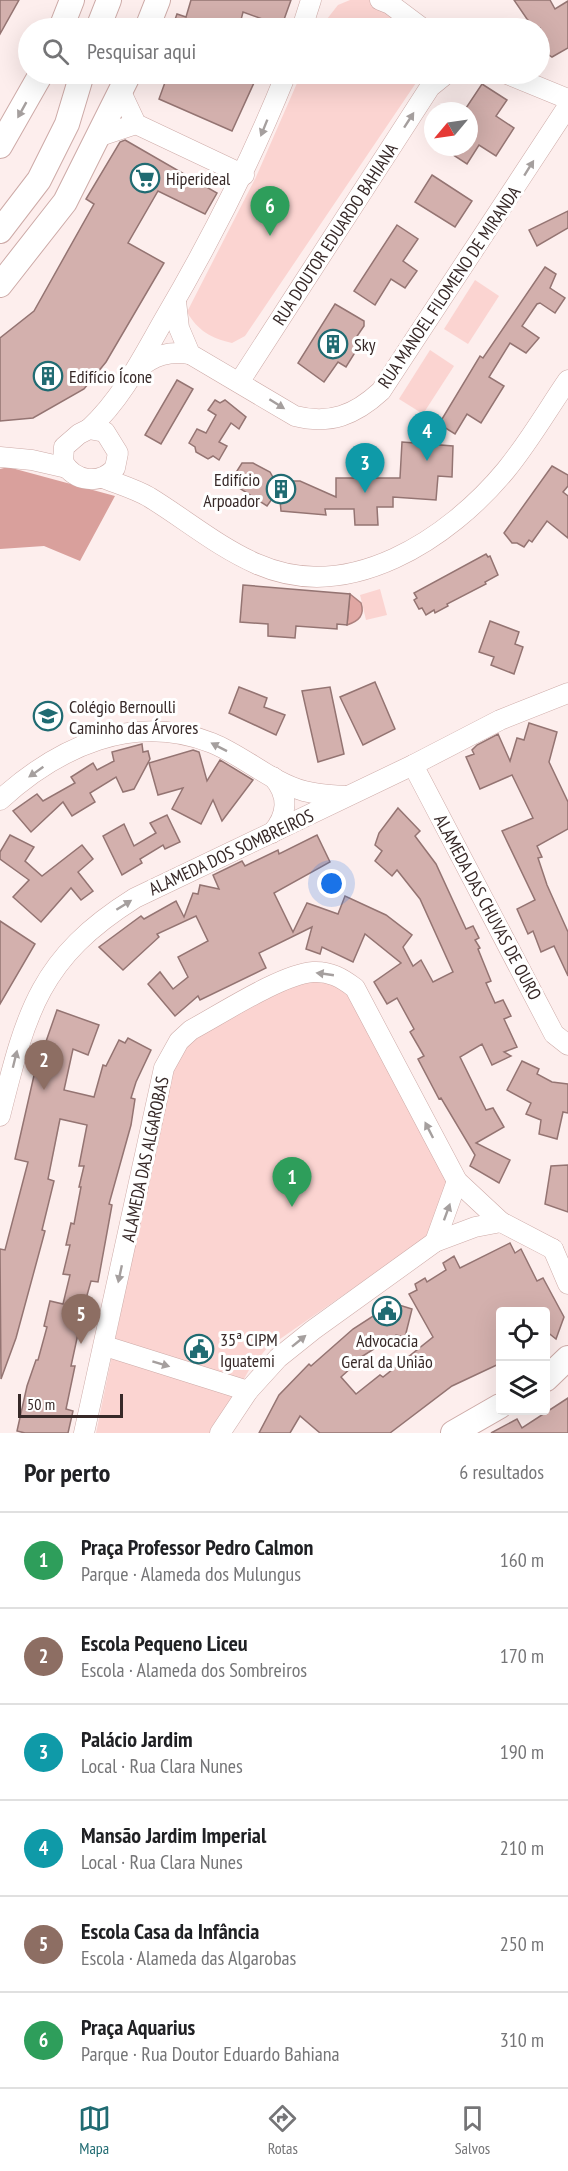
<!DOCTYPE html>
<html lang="pt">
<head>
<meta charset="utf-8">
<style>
  body { margin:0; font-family:"PT Sans Narrow",sans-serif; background:#f2f2f2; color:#202124 }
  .controls { position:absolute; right:18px; bottom:18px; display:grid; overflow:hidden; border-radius:6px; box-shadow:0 6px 24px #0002 }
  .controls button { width:54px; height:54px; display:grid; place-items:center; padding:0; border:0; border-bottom:2px solid #e0e0e0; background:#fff; color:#202124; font:30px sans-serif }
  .compass { position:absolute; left:424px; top:102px; width:54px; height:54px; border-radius:50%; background:#fff; box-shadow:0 6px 24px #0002; rotate:241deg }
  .scale { position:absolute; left:18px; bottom:15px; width:105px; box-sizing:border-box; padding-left:6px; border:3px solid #372928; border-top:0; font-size:16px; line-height:21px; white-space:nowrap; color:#372928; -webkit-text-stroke:4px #fff; paint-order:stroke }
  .you { position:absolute; left:332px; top:884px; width:21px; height:21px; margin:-15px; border:4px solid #fff; border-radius:50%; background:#1a73e8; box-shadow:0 0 0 9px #1a73e833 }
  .badge { display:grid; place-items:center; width:39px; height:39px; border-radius:50%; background:#206b72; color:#fff; font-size:20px; font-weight:700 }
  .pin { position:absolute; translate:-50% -50px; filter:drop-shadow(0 2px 3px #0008) }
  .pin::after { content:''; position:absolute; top:32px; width:21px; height:18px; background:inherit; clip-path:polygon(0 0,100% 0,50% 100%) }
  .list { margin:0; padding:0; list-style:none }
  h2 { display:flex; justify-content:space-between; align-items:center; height:78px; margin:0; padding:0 24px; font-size:26px }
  h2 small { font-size:20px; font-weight:400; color:#757577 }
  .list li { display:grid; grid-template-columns:39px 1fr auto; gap:18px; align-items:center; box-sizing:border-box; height:96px; padding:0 24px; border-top:2px solid #e0e0e0 }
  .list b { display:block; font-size:22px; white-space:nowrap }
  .list p { margin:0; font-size:20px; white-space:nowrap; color:#757577 }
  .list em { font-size:20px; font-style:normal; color:#757577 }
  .icon { flex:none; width:33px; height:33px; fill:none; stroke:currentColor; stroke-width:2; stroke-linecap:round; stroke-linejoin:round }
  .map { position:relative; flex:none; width:568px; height:1433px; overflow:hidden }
  .search { position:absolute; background:#fff; box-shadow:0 6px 24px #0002; left:18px; right:18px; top:18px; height:66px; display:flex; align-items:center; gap:15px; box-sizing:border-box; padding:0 21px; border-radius:33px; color:#757577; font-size:22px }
  .sheet { height:654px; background:#fff }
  nav { display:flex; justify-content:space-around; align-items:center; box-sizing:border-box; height:84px; border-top:2px solid #e0e0e0; background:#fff; font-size:16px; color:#757577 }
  nav a { display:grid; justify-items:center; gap:3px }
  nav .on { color:#206b72 }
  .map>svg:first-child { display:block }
</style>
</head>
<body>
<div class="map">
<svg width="568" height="1433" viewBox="0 0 568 1433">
  <rect width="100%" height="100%" fill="#fdeeed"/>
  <g fill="#fbd4d1">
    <path d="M350 0H369L414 28H320L338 5Z"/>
    <path d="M301 74H422L245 336 232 343C211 338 198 331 187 312L256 177Z"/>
    <path d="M475 280 499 296 468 344 444 329Z"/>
    <path d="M430 350 454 366 423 414 399 399Z"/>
    <path d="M380 589 387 615 366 620 360 595Z"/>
    <path d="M304 975 348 985 447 1182 436 1231 267 1348 249 1370 214 1433H96L166 1092 185 1040Z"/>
  </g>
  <path fill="#d9a09c" d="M8 467 115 496 80 561 44 546 0 549V469Z"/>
  <path fill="#e0a7a3" stroke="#ad817e" stroke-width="1.5" d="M350 594 361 603C365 615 359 621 347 625Z"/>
  <g fill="#d3b0ad" stroke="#947472" stroke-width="1.5">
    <path d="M0 0H19L0 34Z"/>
    <path d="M191 0H291L281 28H262L265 20 243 12 239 28H172L177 14 186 17Z"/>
    <path d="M514 0H550L555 9 568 1V48L552 57 546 53 540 38V28H535L527 19Z"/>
    <path d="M168 74H258L232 131 159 99Z"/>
    <path d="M482 84 507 100 496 116 514 128 496 156 479 145 467 164 441 147H469V111H464Z"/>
    <path d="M125 140 217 193 205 214 158 191 128 243 164 263 106 362 84 389 33 418 0 421V338L34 311 94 204 86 199 120 142Z"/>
    <path d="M432 175 472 201 455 227 415 202Z"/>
    <path d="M568 211V228L537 246 529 230Z"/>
    <path d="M397 225 418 239 403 261 417 271 405 288 391 279 375 305 354 291Z"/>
    <path d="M545 267 556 274 550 288 565 298 555 313 540 303 537 304 522 326 539 338 526 353 510 343 489 377 504 386 481 423 467 414 455 434 439 424 480 356 483 358Z"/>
    <path d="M335 304 364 321V326L353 342 359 346 346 367 338 362 324 382 298 363Z"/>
    <path d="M177 380 193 389 161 444 145 435Z"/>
    <path d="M215 400 220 403 225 400 246 417 239 429 231 423 219 442 227 446 219 460 213 456 208 459 196 452 195 447 189 443 197 429 206 433 216 415 208 410Z"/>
    <path d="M402 442 453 446 452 477 438 476 436 500 393 497V507H377L378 525H355L354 509H325L326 515 281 511 279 489 267 506 230 482 242 463H253L270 472 279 488 289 481H300L336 497V478H400Z"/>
    <path d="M552 466 568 475V486L563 492 568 496V538L547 521 532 542 529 540 524 547 517 543H512L504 533Z"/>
    <path d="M486 554 488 557 490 556 498 575 485 582 486 584 447 604 448 606 435 613 434 610 426 615 422 608 419 609 414 600 417 598 414 593Z"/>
    <path d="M243 585 350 594 347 625 337 624V629L296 626 295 638 268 636V624L240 622Z"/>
    <path d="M490 621 519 632 515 644 523 647 514 674 491 665 494 657 479 652Z"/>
    <path d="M375 682 395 729 363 745 340 697Z"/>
    <path d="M239 687 267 698 264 707 285 715 276 735 229 713Z"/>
    <path d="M330 687 344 754 318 762 302 691Z"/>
    <path d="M529 723 557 732 549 762 568 802V829L537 846 542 857 538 858 547 885 568 932V976L554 946 541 952 533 931 528 934 517 909 535 900 502 831 533 818 512 775 480 789 466 757 474 754 472 750 477 745 498 734 510 761 517 738 524 740Z"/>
    <path d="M142 744 143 752 148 751 150 759 134 789 123 792 116 777 90 793 95 802 72 816 63 802 31 832 13 811 37 794 43 801 75 783 71 777 93 763 97 770 114 761 112 752Z"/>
    <path d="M193 750 199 752 207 781 220 760 253 780 222 821 213 800 201 824 172 809 183 788 158 795 149 763Z"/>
    <path d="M398 808 420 831 415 836 436 864 466 929 473 926 479 938 475 940 480 948 478 949 491 981 486 983 495 1003 503 1000 511 1016 504 1019 517 1047 504 1052 511 1056 492 1065 482 1044 460 1057 486 1110 493 1108 504 1127 476 1143 510 1160 499 1183 470 1166 475 1155 441 1098 439 1099 418 1059 424 1056 410 1032 414 1029 397 998 387 1004 374 982 401 963 365 934 353 962 322 947 320 954 306 949 312 927 259 953 266 968 200 1000 198 996 175 1016 148 984 160 972 173 989 188 977 178 957 208 941 196 916 157 934 159 937 123 970 99 947 141 916 144 919 176 901 184 917 193 893 198 894 200 885 219 889 213 875 242 861 245 866 278 850 279 854 317 835 330 862 274 893 293 932 307 903 338 914 345 896 386 915 412 935 403 947 413 966 421 960 433 982 453 972 420 899 397 870 392 876 375 861 382 851 375 845 379 833Z"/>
    <path d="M167 815 180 842 165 849 163 845 140 859 142 863 122 875 103 836 124 824 134 846 156 833 150 823Z"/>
    <path d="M10 835 34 847 25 861 42 876 82 845 93 859 78 872 93 891 81 900 71 888 41 922 13 897 29 880 0 859V852Z"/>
    <path d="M0 921 35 944 0 1004Z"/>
    <path d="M57 1010 99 1025 88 1055 73 1049 64 1090 94 1097 103 1065 106 1066 119 1040 125 1043 128 1038 151 1050 136 1082 131 1098 135 1099 131 1125 109 1204 112 1205 98 1282 91 1281 84 1306 71 1366H75L66 1409 73 1411 68 1433H25L17 1431 27 1386 36 1360H38L47 1327 44 1326 50 1301 63 1304 70 1275 63 1274 70 1245H66L71 1223 74 1224 81 1187H79L84 1166H79L87 1125 60 1119 48 1179 54 1181 42 1230 45 1231 16 1338 1 1379 0 1249 5 1250 28 1162 15 1159 40 1049 43 1050Z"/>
    <path d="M522 1061 539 1069 537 1074 552 1082 568 1084V1113L563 1112 557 1139 539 1134 541 1120 526 1114 531 1103 507 1090Z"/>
    <path d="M568 1165V1212L545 1204 551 1166Z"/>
    <path d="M510 1243 515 1253 521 1249 537 1281 543 1278 564 1317 556 1339 546 1331V1311H501V1363L452 1386 390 1433H320L300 1416 290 1433H259L279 1395 309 1364 311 1366 353 1329 381 1311 383 1300 412 1309 405 1337 396 1335 350 1364 352 1367 341 1377 356 1394 380 1375 383 1377 433 1337 409 1294 417 1290 415 1284 425 1278 427 1282 446 1270 443 1263 454 1256 460 1268Z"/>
    <path d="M568 1398V1433H491L517 1419 522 1428Z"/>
  </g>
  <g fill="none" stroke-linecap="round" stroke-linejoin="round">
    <g stroke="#cdaaa7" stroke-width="21">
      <g id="minor">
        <path d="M380 0 390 4 422 28"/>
        <path d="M302 28 311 0"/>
        <path d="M507 74 568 99"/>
        <path d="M121 92 136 124 244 175"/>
        <path d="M100 136 136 124"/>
        <path d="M176 301 179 328 190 354 295 416C330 425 355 415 381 391L568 106"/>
        <path d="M138 369C154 355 169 351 190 354"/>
        <path d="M240 381 430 87 446 74"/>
        <path d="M89 429C123 397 142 358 165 318 212 238 252 159 286 74"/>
        <path d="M89 429 105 432 118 453 115 468C100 485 75 482 63 462L64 447 79 434Z"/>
        <path d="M0 457 32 460 67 468"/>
        <path d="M103 478C118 484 135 489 149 497 185 519 218 547 257 564 349 605 449 539 506 470 529 442 548 409 568 380"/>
        <path d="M413 765 554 1034 568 1045"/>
        <path d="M0 800C58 747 133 712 212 743 244 756 271 782 304 791 318 795 331 795 345 796"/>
        <path d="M272 833C288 815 289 795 273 777"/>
        <path d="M0 1116C26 1013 39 958 135 898L413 765 500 720 568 693"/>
        <path d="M435 1242 457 1181"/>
        <path d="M553 1249 568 1284"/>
        <path d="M105 1346 248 1391"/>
        <path d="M84 1433 164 1068 179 1041 191 1030C221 1014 282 974 313 972 330 971 342 978 355 988L457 1181 501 1222 553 1249"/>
        <path d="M220 1433 248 1391 278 1358 313 1330 435 1242 475 1227 501 1222"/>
      </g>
    </g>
    <g stroke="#cdaaa7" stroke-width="26">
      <g id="major">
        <path d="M61 28 72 0"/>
        <path d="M98 28 109 0"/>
        <path d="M147 28 158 0"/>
        <path d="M0 146 41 74"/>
        <path d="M0 231 39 180 67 124 82 74"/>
        <path d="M0 285 65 202 129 74"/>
        <path d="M546 1379 568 1358"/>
        <path d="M453 1433 500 1406"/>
      </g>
    </g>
    <use href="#minor" stroke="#fff" stroke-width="20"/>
    <use href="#major" stroke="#fff" stroke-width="24"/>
  </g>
  <defs><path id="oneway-solid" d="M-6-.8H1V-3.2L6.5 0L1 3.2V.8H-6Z" transform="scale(1.5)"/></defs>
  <g fill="#a59f9e">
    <use href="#oneway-solid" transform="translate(22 110) rotate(119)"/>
    <use href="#oneway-solid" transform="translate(409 120) rotate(-57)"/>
    <use href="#oneway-solid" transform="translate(264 128) rotate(112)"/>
    <use href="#oneway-solid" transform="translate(529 168) rotate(-58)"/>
    <use href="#oneway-solid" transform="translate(277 404) rotate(32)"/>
    <use href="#oneway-solid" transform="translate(219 747) rotate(-153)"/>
    <use href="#oneway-solid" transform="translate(36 772) rotate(145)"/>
    <use href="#oneway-solid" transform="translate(124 905) rotate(-32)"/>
    <use href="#oneway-solid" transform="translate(325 974) rotate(-172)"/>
    <use href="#oneway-solid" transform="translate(15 1059) rotate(-76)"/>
    <use href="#oneway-solid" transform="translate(429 1130) rotate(-117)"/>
    <use href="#oneway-solid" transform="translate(447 1212) rotate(-70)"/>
    <use href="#oneway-solid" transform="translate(120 1274) rotate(102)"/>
    <use href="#oneway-solid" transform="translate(299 1341) rotate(-39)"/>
    <use href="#oneway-solid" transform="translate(161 1364) rotate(17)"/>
  </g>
  <defs>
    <g id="supermarket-ring" transform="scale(1.5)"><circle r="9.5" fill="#fff" stroke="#206b72" stroke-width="1.5"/><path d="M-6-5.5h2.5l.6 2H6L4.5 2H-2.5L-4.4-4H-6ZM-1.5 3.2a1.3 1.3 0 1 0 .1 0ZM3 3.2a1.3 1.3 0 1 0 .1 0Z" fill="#206b72"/></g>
    <g id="building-ring" transform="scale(1.5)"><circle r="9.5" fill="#fff" stroke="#206b72" stroke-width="1.5"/><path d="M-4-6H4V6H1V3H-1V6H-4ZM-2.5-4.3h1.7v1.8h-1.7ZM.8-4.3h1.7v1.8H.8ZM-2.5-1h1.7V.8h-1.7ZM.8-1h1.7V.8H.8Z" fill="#206b72"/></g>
    <g id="school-ring" transform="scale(1.5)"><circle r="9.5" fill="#fff" stroke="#206b72" stroke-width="1.5"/><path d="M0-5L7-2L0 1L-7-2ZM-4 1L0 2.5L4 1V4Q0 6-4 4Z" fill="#206b72"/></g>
    <g id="civic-ring" transform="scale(1.5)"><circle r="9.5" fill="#fff" stroke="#206b72" stroke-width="1.5"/><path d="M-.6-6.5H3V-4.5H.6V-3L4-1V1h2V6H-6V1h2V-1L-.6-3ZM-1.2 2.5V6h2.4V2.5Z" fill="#206b72"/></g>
  </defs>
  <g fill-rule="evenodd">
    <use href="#supermarket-ring" x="145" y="178"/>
    <use href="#building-ring" x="333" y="344"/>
    <use href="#building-ring" x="48" y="376"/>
    <use href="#building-ring" x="281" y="489"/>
    <use href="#school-ring" x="48" y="716"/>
    <use href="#civic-ring" x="387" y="1311"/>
    <use href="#civic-ring" x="199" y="1349"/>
  </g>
  <g text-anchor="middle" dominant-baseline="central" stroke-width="6" stroke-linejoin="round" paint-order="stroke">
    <g font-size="18" fill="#372928" stroke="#fff" text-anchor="start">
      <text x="166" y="178">Hiperideal</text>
      <text x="354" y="344">Sky</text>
      <text x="69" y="376">Edifício Ícone</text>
      <text x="260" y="479" text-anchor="end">Edifício<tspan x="260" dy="21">Arpoador</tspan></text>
      <text x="69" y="706">Colégio Bernoulli<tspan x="69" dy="21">Caminho das Árvores</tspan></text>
      <text x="220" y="1339">35ª CIPM<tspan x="220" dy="21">Iguatemi</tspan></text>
      <text x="387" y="1340" text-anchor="middle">Advocacia<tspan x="387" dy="21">Geral da União</tspan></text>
    </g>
    <g font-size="18" fill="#372928" stroke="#fff">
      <text transform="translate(335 234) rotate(-57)">RUA DOUTOR EDUARDO BAHIANA</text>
      <text transform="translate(449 287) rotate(-56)">RUA MANOEL FILOMENO DE MIRANDA</text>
      <text transform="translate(231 852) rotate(-25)">ALAMEDA DOS SOMBREIROS</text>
      <text transform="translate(488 907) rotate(62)">ALAMEDA DAS CHUVAS DE OURO</text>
      <text transform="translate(145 1159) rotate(-78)">ALAMEDA DAS ALGAROBAS</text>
    </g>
  </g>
</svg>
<div class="controls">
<button><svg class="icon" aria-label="locate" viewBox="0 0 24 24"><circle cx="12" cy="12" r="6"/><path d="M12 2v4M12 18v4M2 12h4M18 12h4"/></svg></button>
<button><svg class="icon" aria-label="layers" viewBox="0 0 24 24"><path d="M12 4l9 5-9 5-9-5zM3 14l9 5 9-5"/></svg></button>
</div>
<svg class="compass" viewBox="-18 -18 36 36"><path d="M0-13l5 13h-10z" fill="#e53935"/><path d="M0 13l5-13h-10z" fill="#757577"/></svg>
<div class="scale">50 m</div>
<div class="you"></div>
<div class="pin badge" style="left:292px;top:1207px;background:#2e9e5b">1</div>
<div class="pin badge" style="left:44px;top:1090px;background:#8d6e63">2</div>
<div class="pin badge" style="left:365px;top:493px;background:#0f9aa8">3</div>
<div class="pin badge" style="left:427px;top:461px;background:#0f9aa8">4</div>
<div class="pin badge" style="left:81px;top:1344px;background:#8d6e63">5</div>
<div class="pin badge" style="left:270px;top:236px;background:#2e9e5b">6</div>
<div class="search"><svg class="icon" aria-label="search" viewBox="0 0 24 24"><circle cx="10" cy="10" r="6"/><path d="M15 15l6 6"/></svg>Pesquisar aqui</div>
</div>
<section class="sheet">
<h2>Por perto<small>6 resultados</small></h2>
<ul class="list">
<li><span class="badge" style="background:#2e9e5b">1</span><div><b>Praça Professor Pedro Calmon</b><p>Parque · Alameda dos Mulungus</p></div><em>160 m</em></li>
<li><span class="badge" style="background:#8d6e63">2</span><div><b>Escola Pequeno Liceu</b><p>Escola · Alameda dos Sombreiros</p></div><em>170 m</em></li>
<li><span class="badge" style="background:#0f9aa8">3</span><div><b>Palácio Jardim</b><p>Local · Rua Clara Nunes</p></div><em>190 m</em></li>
<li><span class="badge" style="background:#0f9aa8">4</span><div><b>Mansão Jardim Imperial</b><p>Local · Rua Clara Nunes</p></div><em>210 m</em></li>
<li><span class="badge" style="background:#8d6e63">5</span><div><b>Escola Casa da Infância</b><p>Escola · Alameda das Algarobas</p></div><em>250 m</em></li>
<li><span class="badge" style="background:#2e9e5b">6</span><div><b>Praça Aquarius</b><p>Parque · Rua Doutor Eduardo Bahiana</p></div><em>310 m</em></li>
</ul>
</section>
<nav>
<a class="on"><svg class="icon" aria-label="map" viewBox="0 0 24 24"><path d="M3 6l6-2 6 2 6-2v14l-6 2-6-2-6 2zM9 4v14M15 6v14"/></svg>Mapa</a>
<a><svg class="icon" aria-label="directions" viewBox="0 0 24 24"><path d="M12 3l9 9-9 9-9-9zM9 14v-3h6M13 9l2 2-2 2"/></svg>Rotas</a>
<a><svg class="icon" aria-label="saved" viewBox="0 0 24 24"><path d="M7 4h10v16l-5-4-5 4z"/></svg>Salvos</a>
</nav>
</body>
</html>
